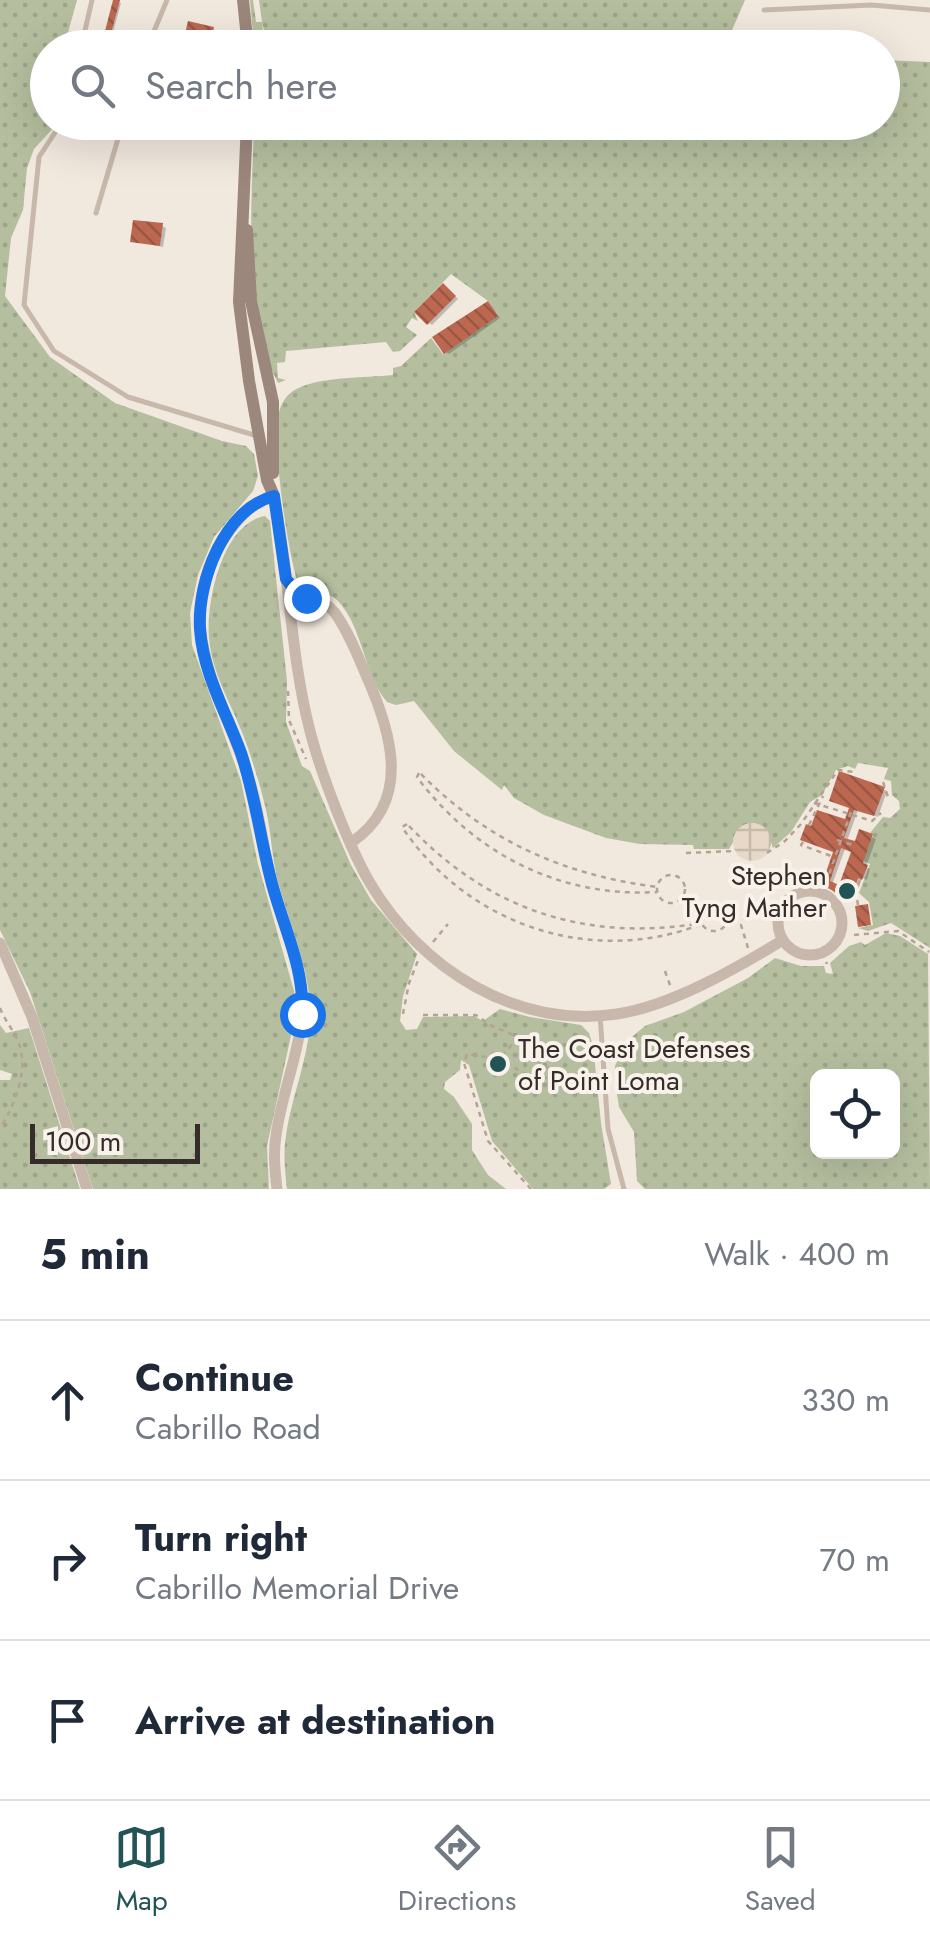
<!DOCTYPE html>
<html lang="en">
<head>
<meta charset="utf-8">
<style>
  body { margin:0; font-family:Jost,sans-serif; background:#f2f2f3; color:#1f2937 }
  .controls { position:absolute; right:30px; bottom:30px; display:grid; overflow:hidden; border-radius:15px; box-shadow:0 10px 40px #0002 }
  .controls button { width:90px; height:90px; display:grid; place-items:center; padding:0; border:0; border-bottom:2px solid #e0e1e3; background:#fff; color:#1f2937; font:50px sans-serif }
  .scale { position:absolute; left:30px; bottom:25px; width:170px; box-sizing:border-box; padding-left:10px; border:5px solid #362d2a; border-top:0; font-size:28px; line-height:35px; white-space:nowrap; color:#362d2a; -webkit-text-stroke:8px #f9f2eb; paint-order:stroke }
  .stop { position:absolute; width:30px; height:30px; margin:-22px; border:8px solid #1a73e8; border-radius:50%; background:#fff }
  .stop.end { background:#1a73e8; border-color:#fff; box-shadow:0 2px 10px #0008 }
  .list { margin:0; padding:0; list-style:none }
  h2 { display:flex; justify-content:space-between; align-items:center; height:130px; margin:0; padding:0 40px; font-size:42px }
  h2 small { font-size:32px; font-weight:400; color:#747a83 }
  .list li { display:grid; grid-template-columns:65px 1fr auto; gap:30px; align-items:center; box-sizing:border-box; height:160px; padding:0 40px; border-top:2px solid #e0e1e3 }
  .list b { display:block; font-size:38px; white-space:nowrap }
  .list p { margin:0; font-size:32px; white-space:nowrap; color:#747a83 }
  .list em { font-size:32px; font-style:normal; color:#747a83 }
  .icon { flex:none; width:55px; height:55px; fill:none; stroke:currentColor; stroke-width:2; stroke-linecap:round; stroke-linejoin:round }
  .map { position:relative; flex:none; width:930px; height:1189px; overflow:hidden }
  .search { position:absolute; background:#fff; box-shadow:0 10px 40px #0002; left:30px; right:30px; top:30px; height:110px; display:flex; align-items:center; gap:25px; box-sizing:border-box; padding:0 35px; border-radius:55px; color:#747a83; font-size:38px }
  .sheet { height:610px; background:#fff }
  nav { display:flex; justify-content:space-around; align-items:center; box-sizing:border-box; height:140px; border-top:2px solid #e0e1e3; background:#fff; font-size:28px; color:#747a83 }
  nav a { display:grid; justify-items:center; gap:5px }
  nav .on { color:#225355 }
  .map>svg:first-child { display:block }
</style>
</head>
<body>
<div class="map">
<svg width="930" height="1189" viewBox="0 0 930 1189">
  <defs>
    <pattern id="grass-dots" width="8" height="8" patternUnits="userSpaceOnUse" patternTransform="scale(2.5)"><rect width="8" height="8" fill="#b5bf9f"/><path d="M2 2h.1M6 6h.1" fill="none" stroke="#9ca489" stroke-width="1.8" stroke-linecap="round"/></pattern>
    <pattern id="plaza-grid" width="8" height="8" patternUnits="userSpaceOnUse" patternTransform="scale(2.5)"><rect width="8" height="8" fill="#e7d8c7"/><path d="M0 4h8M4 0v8" fill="none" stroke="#c7baab"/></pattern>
    <pattern id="building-back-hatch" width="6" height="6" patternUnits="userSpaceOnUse" patternTransform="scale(2.5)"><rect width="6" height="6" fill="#bc6851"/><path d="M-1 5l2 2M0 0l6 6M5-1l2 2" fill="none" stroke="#9a5643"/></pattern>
  </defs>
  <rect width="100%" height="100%" fill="#f1e8de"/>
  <g fill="url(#grass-dots)" fill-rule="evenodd">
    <path d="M0 0H77L64 47 48 48V122L58 123 34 149 27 168 23 210 11 238 5 296 50 357 115 403 222 441 246 446 254 454 258 476 253 491 214 537 198 575 190 613 192 645 241 781 258 864 294 991 292 1031 267 1146 269 1189H93L30 992 0 930Z"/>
    <path d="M250 0H253L256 22H262L259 0H745L730 35 754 47H268L262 22 264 42 254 47Z"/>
    <path d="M883 60 930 62V948L891 923 868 931 858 928 873 925 869 902 859 893 870 864 863 861 873 835 870 833 883 817 890 818 900 809 899 801 892 795 891 781 884 779 888 768 858 763 855 769 848 766 836 770 822 795 810 802 791 832 773 848 767 832 754 823 743 826 729 849H694L693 845 640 844 606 838 544 815 514 798 504 785 502 790 454 751 414 701 396 705 387 702C363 674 364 629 338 601 326 589 308 592 297 580 287 547 273 450 278 417 280 406 284 397 293 391 316 376 366 378 393 375V368L401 366 431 338 443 354 498 315 488 301 451 274 414 312 418 321 412 318 406 327 417 335 400 351 393 352 386 342 286 351 285 362 277 363 278 378 286 380 278 383C242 313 252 200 254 123H262L260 134 264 139 267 137V122H882Z"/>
    <path d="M265 516 270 521 287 681 286 722 302 766 310 771 351 865 371 900 417 954 403 996 400 1021 406 1030 417 1029 423 1017 474 1016 483 1021 500 1009 530 1017 581 1025 589 1033 593 1045 601 1123 611 1184 604 1189H533L492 1141 469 1065 461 1060 460 1070 445 1082 444 1089 454 1097 472 1124V1150L488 1175 506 1189H287C285 1172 283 1153 286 1136 292 1092 314 1046 310 1002 306 959 288 920 277 878 272 856 271 833 266 810 261 788 254 766 247 745 235 710 212 676 209 638 206 602 222 523 265 516Z"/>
    <path d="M886 933 900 936 928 954 930 1189H645L637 1181 634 1132 619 1107 615 1081V1066L626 1042 645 1026 684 1012 748 978 775 958 801 966H824L826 973 833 974 830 963 849 946 861 942 865 945ZM818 1076H892V1152H818Z"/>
    <path d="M0 1025 6 1033 29 1028 80 1189H0V1080H10L12 1074 0 1070Z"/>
  </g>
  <circle fill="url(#plaza-grid)" cx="752" cy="842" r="19"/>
  <g fill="#0003" fill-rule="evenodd">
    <path d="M116 1 121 3 112 36 107 34Z"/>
    <path d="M190 24 217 32 215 41 207 40 205 48 185 45Z"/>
    <path d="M162 226 166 228 163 247 133 241Z"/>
    <path d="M448 289 458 299 432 325 429 323Z"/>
    <path d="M492 306 500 318 449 354 445 352Z"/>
    <path d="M883 789 887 791 878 817 858 810 847 841 856 845 872 837 876 839 866 867 870 869 867 880 862 878 858 890 845 886 842 894 816 884 826 882 852 807ZM845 849 854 852 841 888 832 885Z"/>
    <path d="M497 1059 505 1066 501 1070 494 1063Z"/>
  </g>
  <g fill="url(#building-back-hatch)" fill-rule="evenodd">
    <path d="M113 0H120L110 37 104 35Z"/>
    <path d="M188 21 214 27 211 41 203 39 201 48 182 46Z"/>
    <path d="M133 220 163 223 160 246 130 242Z"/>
    <path d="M443 283 456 296 427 325 414 312Z"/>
    <path d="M488 301 498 316 444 354 432 337Z"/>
    <path d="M839 771 885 787 874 816 854 810 844 838 855 841 859 829 873 834 863 863 868 865 862 880 858 878 854 890 841 885 837 894 826 886 810 883 813 874 824 878 833 852 800 840 806 824 811 826 817 810 845 819 849 808 829 801ZM841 848 851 852 839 885 830 881Z"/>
    <path d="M868 904 871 925 858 927 855 906Z"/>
  </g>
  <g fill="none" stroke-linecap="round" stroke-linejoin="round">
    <g stroke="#b4a295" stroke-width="2.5" stroke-dasharray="5 5" stroke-linecap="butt">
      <path d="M288 691 289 720 306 759"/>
      <path d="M419 773 417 777C474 854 561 898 657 892"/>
      <path d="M421 774C487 841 564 875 657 887"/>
      <path d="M883 782 888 797"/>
      <path d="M814 803 872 821 881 813"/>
      <path d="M407 824 402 827C468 925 591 967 702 924"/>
      <path d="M809 825 823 796"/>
      <path d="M409 826C488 909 582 941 696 924"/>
      <path d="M837 840 853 845"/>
      <path d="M803 842 801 845 834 857"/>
      <path d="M686 853 735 851"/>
      <path d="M767 853 785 841 801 824 838 770 854 772"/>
      <circle cx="671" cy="889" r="14"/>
      <path d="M826 883 852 809"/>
      <path d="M844 896 855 891"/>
      <circle cx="714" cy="917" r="14"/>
      <path d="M858 905 856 892 860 879"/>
      <path d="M854 935 898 931 929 952"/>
      <path d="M433 942 448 924"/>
      <path d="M748 948 741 925 746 916 753 912"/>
      <path d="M826 962 827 964"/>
      <path d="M665 971 671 988"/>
      <path d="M0 1008C5 1021 15 1032 19 1044 29 1070 14 1107 0 1128"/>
      <path d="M403 1014 409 983 419 958"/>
      <path d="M423 1015H476L490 1025 518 1037 534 1058 559 1076 596 1091"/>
      <path d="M502 1056 516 1040"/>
      <path d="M531 1189 488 1141 464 1063 467 1054 487 1057 495 1052C515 1070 531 1082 559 1076"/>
    </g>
    <g stroke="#c8b8ab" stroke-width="5">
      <path d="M764 10 871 5 930 10"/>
      <path d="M81 48 92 0"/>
      <path d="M147 48 167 0"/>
      <path d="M62 122 39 157 24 305 54 351 128 397 257 436"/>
      <path d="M96 213 123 122"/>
      <path d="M600 1015 608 1129 624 1189"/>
    </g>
    <g stroke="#c8b8ab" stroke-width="11">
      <path d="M286 579C301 602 320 594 335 613 348 631 357 654 366 675 391 731 413 800 352 842"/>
      <circle cx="810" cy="923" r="32"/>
      <path d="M0 943 32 1017 87 1189"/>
      <path d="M277 1189C275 1171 273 1154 276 1136 282 1088 305 1042 302 994 299 956 281 920 272 883 263 849 260 813 249 779 224 697 169 625 223 540 235 522 251 502 274 496 290 576 290 656 311 735 322 776 349 847 370 883 421 969 516 1029 617 1014 671 1006 737 968 783 940"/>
    </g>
    <g stroke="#9c877c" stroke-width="12">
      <path d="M243 0 248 48"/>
      <path d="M247 122 239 302 249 381 267 480 274 496"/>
      <path d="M247 230 251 301 273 402V473"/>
    </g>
  </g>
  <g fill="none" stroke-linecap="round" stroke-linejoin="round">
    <path stroke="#1a73e8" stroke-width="12" d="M302 1014C305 968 282 924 271 880 260 837 255 795 241 753 226 712 203 673 200 629 197 582 224 509 274 496L286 579 294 589 306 598"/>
  </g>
  <g fill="#225355" stroke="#f9f2eb" stroke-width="4">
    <circle cx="847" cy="891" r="10"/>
    <circle cx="498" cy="1064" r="10"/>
  </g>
  <g text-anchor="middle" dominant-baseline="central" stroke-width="8" stroke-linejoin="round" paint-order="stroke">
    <g font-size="28" fill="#362d2a" stroke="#f9f2eb" text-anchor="end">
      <text x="827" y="875">Stephen<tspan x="827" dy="32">Tyng Mather</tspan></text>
      <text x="518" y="1048" text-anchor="start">The Coast Defenses<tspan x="518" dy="32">of Point Loma</tspan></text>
    </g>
  </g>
</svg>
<div class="controls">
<button><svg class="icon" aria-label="locate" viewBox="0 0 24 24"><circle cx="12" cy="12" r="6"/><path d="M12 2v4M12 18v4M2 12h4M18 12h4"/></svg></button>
</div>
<div class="scale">100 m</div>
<div class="stop" style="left:302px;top:1014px"></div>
<div class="stop end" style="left:306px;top:598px"></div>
<div class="search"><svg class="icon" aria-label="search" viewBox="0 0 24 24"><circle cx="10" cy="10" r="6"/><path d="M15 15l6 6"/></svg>Search here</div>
</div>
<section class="sheet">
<h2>5 min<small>Walk · 400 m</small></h2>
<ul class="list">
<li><svg class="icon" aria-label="ahead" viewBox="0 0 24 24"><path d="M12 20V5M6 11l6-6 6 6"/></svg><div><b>Continue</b><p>Cabrillo Road</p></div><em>330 m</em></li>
<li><svg class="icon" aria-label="right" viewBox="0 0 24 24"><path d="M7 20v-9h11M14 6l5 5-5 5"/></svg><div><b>Turn right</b><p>Cabrillo Memorial Drive</p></div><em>70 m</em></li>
<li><svg class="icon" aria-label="arrive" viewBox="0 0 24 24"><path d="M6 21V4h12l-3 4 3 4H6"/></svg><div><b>Arrive at destination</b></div></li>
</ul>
</section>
<nav>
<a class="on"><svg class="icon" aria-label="map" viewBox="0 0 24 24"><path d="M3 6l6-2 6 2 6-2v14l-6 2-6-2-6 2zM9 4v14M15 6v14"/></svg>Map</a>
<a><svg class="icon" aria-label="directions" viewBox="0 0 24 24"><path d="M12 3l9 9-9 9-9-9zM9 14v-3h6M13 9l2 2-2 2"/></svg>Directions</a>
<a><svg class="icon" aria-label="saved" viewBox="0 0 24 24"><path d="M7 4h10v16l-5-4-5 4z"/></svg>Saved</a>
</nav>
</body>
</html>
